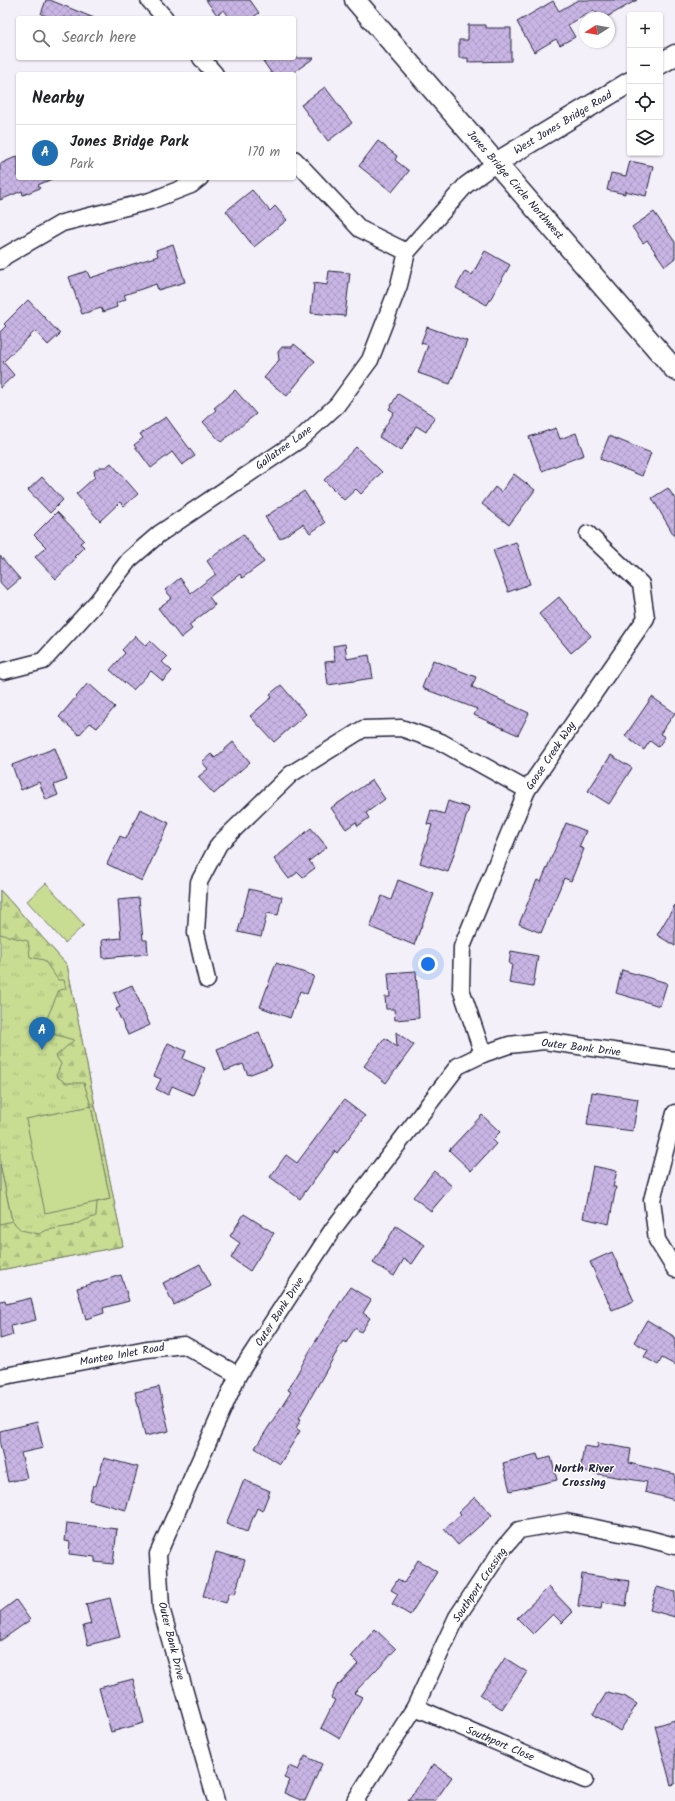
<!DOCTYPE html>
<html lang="en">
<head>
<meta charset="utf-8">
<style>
  body { margin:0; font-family:Kalam,sans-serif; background:#f2f2f2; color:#202124 }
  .controls { position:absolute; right:12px; top:12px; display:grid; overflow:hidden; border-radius:4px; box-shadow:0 1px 3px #0004 }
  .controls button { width:36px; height:36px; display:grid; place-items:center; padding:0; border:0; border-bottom:1px solid #e0e0e0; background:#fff; color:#202124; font:20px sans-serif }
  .compass { position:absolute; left:579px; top:12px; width:36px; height:36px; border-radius:50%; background:#fff; box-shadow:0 1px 3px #0004; rotate:259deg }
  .you { position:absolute; left:428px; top:964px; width:14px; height:14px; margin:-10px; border:3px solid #fff; border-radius:50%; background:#1a73e8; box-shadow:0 0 0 6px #1a73e833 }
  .badge { display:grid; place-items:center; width:26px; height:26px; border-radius:50%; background:#1f6fb2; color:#fff; font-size:13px; font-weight:700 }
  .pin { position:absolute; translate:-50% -33px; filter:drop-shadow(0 1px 2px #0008) }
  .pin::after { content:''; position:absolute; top:21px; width:14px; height:12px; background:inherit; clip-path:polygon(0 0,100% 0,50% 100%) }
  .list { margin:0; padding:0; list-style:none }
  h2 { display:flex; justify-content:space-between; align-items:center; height:52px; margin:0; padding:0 16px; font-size:17px }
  h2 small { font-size:13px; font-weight:400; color:#757577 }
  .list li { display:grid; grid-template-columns:26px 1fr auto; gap:12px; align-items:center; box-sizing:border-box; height:56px; padding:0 16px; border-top:1px solid #e0e0e0 }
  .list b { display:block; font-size:15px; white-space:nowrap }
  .list p { margin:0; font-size:13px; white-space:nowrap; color:#757577 }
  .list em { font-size:13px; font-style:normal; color:#757577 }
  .icon { flex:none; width:22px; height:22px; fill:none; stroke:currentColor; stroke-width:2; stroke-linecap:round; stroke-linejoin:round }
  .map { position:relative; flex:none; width:675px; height:1801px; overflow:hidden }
  .search { position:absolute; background:#fff; box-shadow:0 1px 3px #0004; left:16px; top:16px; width:280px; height:44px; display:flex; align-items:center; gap:10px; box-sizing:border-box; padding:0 14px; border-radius:4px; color:#757577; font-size:15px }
  .panel { position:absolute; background:#fff; box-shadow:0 1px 3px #0004; left:16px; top:72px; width:280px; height:108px; border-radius:4px }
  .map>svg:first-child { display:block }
</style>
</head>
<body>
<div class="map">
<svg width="675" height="1801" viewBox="0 0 675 1801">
  <defs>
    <pattern id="grass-tufts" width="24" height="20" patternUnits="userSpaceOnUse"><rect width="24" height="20" fill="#c8dd92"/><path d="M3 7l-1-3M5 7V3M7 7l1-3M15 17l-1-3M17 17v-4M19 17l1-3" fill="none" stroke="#acbd7f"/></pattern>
    <pattern id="forest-firs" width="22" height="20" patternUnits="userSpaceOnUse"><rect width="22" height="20" fill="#c8dd92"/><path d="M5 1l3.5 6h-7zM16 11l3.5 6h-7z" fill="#acbd7f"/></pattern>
    <pattern id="building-cross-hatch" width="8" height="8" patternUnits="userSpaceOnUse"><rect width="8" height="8" fill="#c9b5e5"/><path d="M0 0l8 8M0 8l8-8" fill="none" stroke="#ac9bc5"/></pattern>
  </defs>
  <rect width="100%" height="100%" fill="#f4f0fa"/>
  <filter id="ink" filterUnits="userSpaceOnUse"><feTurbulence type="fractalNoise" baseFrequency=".025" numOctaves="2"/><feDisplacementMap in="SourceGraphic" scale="8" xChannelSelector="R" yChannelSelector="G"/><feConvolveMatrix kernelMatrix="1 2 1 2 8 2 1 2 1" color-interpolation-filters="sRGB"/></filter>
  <g filter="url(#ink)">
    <path fill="url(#grass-tufts)" stroke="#758066" d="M0 890 67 965 123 1246 0 1270Z"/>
    <path fill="url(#forest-firs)" stroke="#758066" d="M0 890 67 965 123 1246 0 1270V1164L12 1221 21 1230 39 1234 47 1230 71 1226 96 1216 97 1202 110 1199 91 1106 84 1083H66L56 1076 61 1064 56 1056 74 1040 46 1032 45 1023 59 990 66 989 64 980H58L44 960 30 957 28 941 0 934Z"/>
    <g fill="#c8dd92" stroke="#758066">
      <path d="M46 883 84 925 65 943 27 901Z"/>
      <path d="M91 1106 110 1199 45 1213 26 1119Z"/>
      <path d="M0 1164 12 1221 0 1224Z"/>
    </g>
    <g fill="url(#building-cross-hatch)" stroke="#22223b">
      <path d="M46 0H50L94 18H51L41 14Z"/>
      <path d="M206 0H250L259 13 252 18H230L224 10 217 15Z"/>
      <path d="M578 0H637L605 18H599L594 10 568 25 575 37 560 45 556 39 534 52 517 22 553 1 559 11Z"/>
      <path d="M468 25H486V28H511V61L468 62V58H459V40H468Z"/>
      <path d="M261 58H314L291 74H272Z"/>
      <path d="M325 87 352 123 328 141 301 105Z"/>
      <path d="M378 141 397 156 395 160 409 171 392 192 359 166Z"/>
      <path d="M18 156V178H54L38 185 40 188 23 195 22 191 0 200V164Z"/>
      <path d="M630 161 653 166 646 196 625 191V194L607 190 611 173 626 176Z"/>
      <path d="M252 190 270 211 275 206 287 220 254 247 226 211Z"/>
      <path d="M654 212 675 242V258L665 266 647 240 643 243 632 227Z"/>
      <path d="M173 244 185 282 158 290 156 284 124 295 126 299 116 303 117 307 103 312 101 308 82 314 69 277 87 271 90 278 158 256 156 250Z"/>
      <path d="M485 251 510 265 487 305 456 288 465 271 472 275Z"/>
      <path d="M329 271 350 273 345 316 311 313 314 283 327 285Z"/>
      <path d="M28 300 60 334 48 345 35 331 3 362 14 375 0 388V332L6 326 4 324Z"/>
      <path d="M427 327 467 341 450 384 418 373 428 345 421 343Z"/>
      <path d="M294 344 315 361 287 396 264 378 279 360 278 352 282 347H292Z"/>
      <path d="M235 390 256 414 221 442 203 422 216 410 214 408Z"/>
      <path d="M398 394 435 417 426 432 416 426 401 451 379 437 394 412 389 409Z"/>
      <path d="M166 417 195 456 182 465 172 452 151 468 134 445 143 438 140 434Z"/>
      <path d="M556 428 560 439 576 433 584 455 542 471 529 437Z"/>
      <path d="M609 436 651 453 642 476 600 459Z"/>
      <path d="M356 447 382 472 361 494 356 489 344 500 324 480Z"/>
      <path d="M111 463 138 494 124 506 120 502 100 521 76 494 95 477 94 471 100 467H106Z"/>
      <path d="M514 474 535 490 509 525 482 504 495 487 501 492Z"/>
      <path d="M42 477 63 500 50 513 28 490Z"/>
      <path d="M668 488 675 499V537L652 498Z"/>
      <path d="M304 491 325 523 310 533 303 524 280 539 265 517Z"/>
      <path d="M57 512 84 540 80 543 84 547 74 557 76 558 56 579 35 557 46 547 34 535Z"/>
      <path d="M243 534 264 562 242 578 240 574 209 597 215 605 189 625 192 629 181 638 158 608 172 598 165 590 180 578 191 593 216 574 207 561Z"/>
      <path d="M516 542 530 584 508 592 493 550Z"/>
      <path d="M0 556 20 579 7 590 0 582Z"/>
      <path d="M559 597 591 636 571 653 539 614Z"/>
      <path d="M135 636 146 646 150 641 167 657 162 662 172 671 163 681 151 671 133 690 110 670 125 653 122 650Z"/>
      <path d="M345 644 347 659 369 655 373 678 328 685 325 662 335 661 333 646Z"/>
      <path d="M433 660 476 677 472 687 529 713 518 735 474 715 477 709 422 688Z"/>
      <path d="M88 683 115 707 97 728 90 723 79 735 59 717Z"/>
      <path d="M281 685 306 714 274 742 250 716 272 697 270 694Z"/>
      <path d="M652 697 675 713 660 734 665 737 658 747 650 741 644 750 625 736Z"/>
      <path d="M233 742 250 762 214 794 198 777 208 769 202 762 211 754 215 758Z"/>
      <path d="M55 748 67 780 54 785 58 795 46 800 39 782 21 790 12 765Z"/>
      <path d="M611 755 632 768 609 804 588 791Z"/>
      <path d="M372 780 385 799 366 813 369 818 358 826 356 822 346 829 331 808Z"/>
      <path d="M448 801 469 808 448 872 420 863 432 825 427 824 431 810 444 814Z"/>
      <path d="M140 809 169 823 142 881 107 864 120 836 126 839Z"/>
      <path d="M566 823 586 831 579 847 584 849 571 881 564 878 541 933 519 924 537 880 541 882Z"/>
      <path d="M311 828 327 847 309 861 315 868 303 877 298 872 289 879 274 859Z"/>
      <path d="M398 880 434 894 414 945 370 927 382 896 391 900Z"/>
      <path d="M249 889 282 897 278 915 267 913 261 937 238 932Z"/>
      <path d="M139 898 143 940H147L148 954 103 958 102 940 121 938 118 900Z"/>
      <path d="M675 905V946L657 935Z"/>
      <path d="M511 951 538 956 533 987 509 983 512 964H509Z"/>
      <path d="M276 963 314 976 307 994 300 991 290 1018 260 1007Z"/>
      <path d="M622 970 667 983 660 1006 616 993Z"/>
      <path d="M416 971 419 1018 395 1020 394 1009H386L385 997H390L388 973Z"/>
      <path d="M132 985 150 1025 128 1035 116 1009 120 1007 114 993Z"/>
      <path d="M259 1032 272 1066 248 1075 243 1064 225 1071 217 1049Z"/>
      <path d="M396 1032 414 1045 386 1083 364 1066 385 1038 397 1047Z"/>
      <path d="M168 1043 186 1051 183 1059 205 1068 193 1095 172 1086 168 1095 156 1089 161 1079 154 1076Z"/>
      <path d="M592 1092 638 1099 633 1131 587 1125Z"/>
      <path d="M344 1100 365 1116 337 1153 335 1151 300 1199 270 1177 286 1155 297 1163Z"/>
      <path d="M482 1115 500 1132 492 1140 496 1144 471 1171 449 1150Z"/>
      <path d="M593 1166 617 1171 613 1187H616L609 1224 583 1218Z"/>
      <path d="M434 1171 452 1186 431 1211 413 1197Z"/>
      <path d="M244 1214 274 1233 250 1271 231 1258 240 1243 230 1236Z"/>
      <path d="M396 1226 425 1245 412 1264 404 1259 394 1276 373 1263Z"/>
      <path d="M612 1252 634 1301 612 1310 590 1262Z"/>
      <path d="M200 1264 211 1286 174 1305 163 1283Z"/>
      <path d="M121 1275 129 1301 103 1308 104 1313 86 1319 77 1288Z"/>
      <path d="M350 1287 371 1300 363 1313 370 1318 361 1332 355 1328 346 1343 343 1341 299 1418 301 1419 296 1428 300 1431 280 1464 255 1448 291 1392 288 1390 312 1347Z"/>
      <path d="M31 1298 36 1320 11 1326 13 1335 0 1339V1301L5 1300 6 1304Z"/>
      <path d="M647 1320 675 1337V1365L662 1358 658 1365 644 1357 648 1350 634 1342Z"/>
      <path d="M159 1387 169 1431 145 1436 135 1392Z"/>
      <path d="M37 1422 43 1448 21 1453 27 1478 8 1482 0 1444V1431Z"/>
      <path d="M598 1443 631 1449 629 1463 675 1474V1500L645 1492 647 1482 580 1471 584 1446 597 1448Z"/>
      <path d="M537 1454 539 1460 551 1457 557 1480 510 1491 503 1463Z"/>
      <path d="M104 1458 138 1467 126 1510 89 1500 93 1485 96 1486Z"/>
      <path d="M244 1480 270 1491 262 1511 257 1508 247 1532 226 1524Z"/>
      <path d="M475 1497 492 1515 458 1545 444 1529 461 1514 459 1512Z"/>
      <path d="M67 1523 117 1529 113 1564 95 1562V1557L69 1554 70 1542 65 1541Z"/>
      <path d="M216 1552 245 1560 235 1594 229 1593 226 1603 203 1596Z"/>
      <path d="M418 1560 437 1572 410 1615 392 1604 398 1594 391 1590 398 1579 404 1583Z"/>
      <path d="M582 1574 630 1581 626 1606 602 1602 601 1609 578 1606Z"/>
      <path d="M549 1587 573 1612 562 1623 553 1614 533 1634 517 1618Z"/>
      <path d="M657 1587 675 1592V1617L650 1610Z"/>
      <path d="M110 1598 120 1637 88 1645 83 1626 91 1624 86 1604Z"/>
      <path d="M16 1600 30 1620 0 1641V1612Z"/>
      <path d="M375 1629 396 1649 354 1693 362 1697 340 1739 321 1728 335 1700 331 1698 338 1684 339 1685 358 1664 351 1657Z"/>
      <path d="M505 1658 527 1672 502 1709 480 1695Z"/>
      <path d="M133 1679 144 1723 111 1732 99 1688Z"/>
      <path d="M607 1692 624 1696 637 1704 620 1731 593 1714Z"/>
      <path d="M675 1720V1784L671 1785 655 1726Z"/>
      <path d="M305 1756 322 1764 305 1801H303L284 1793 289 1780 284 1778 289 1766 298 1770Z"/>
      <path d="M434 1764 452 1777 435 1801H408Z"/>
    </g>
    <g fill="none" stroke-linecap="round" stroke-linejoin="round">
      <g stroke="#22223b" stroke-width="19">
        <g id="minor">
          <path d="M149 0 165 18"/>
          <path d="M201 58 215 74"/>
          <path d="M294 159 360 229 407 252"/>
          <path d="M0 261 5 256 62 223 150 201 191 185 200 178"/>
          <path d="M4 671 43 661 96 603 129 560 159 534 299 440 337 405 370 360 399 285 407 252 466 185 496 163"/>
          <path d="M207 980 196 933 199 882 219 844 291 774 363 729 401 728 441 742 527 790"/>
          <path d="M483 1054 461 989 462 947 527 790 646 618 641 584 588 534"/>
          <path d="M675 1113 652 1200 657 1240 675 1269"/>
          <path d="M0 1377 147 1349 184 1345 238 1375"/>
          <path d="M415 1707 585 1780"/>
          <path d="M216 1801 161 1608 158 1554 238 1375 333 1229 458 1066 483 1054 509 1045 544 1041 675 1060"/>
          <path d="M355 1801 415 1707 457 1617 501 1551 519 1530 566 1522 645 1538 675 1546"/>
        </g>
      </g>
      <g stroke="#22223b" stroke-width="23">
        <g id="tertiary">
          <path d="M355 0 675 370"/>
          <path d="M660 64 675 55"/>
          <path d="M496 163 630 82"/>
        </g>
      </g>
      <use href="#minor" stroke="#fff" stroke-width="16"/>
      <use href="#tertiary" stroke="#fff" stroke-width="20"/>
    </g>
  </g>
  <g text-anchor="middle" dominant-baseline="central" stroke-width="3" stroke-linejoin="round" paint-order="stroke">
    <g font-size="11" fill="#22223b" stroke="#fff">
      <text transform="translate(563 123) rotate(-31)">West Jones Bridge Road</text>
      <text transform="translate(515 185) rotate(49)">Jones Bridge Circle Northwest</text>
      <text transform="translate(284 448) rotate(-36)">Gallatree Lane</text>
      <text transform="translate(551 756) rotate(-56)">Goose Creek Way</text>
      <text transform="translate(581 1048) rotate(7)">Outer Bank Drive</text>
      <text transform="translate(280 1312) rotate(-57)">Outer Bank Drive</text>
      <text transform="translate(122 1355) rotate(-10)">Manteo Inlet Road</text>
      <text transform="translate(480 1585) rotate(-56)">Southport Crossing</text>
      <text transform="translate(171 1641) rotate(76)">Outer Bank Drive</text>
      <text transform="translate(500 1744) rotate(23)">Southport Close</text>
    </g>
    <g font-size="12" font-weight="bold" fill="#22223b" stroke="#fff">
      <text x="584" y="1468">North River<tspan x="584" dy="14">Crossing</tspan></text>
    </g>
  </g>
</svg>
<div class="controls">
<button>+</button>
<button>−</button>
<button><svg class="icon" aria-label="locate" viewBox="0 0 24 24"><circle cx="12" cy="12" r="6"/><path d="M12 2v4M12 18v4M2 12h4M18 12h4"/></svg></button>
<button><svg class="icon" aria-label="layers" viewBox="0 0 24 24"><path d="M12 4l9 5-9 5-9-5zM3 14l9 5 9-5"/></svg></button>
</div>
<svg class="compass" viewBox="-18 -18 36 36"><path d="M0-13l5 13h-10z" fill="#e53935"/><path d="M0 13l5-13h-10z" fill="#757577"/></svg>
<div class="you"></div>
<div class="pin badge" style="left:42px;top:1050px">A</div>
<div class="search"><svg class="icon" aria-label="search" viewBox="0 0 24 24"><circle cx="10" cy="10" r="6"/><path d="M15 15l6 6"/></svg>Search here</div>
<section class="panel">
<h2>Nearby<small></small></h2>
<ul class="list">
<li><span class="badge">A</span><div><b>Jones Bridge Park</b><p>Park</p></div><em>170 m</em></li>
</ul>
</section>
</div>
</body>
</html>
